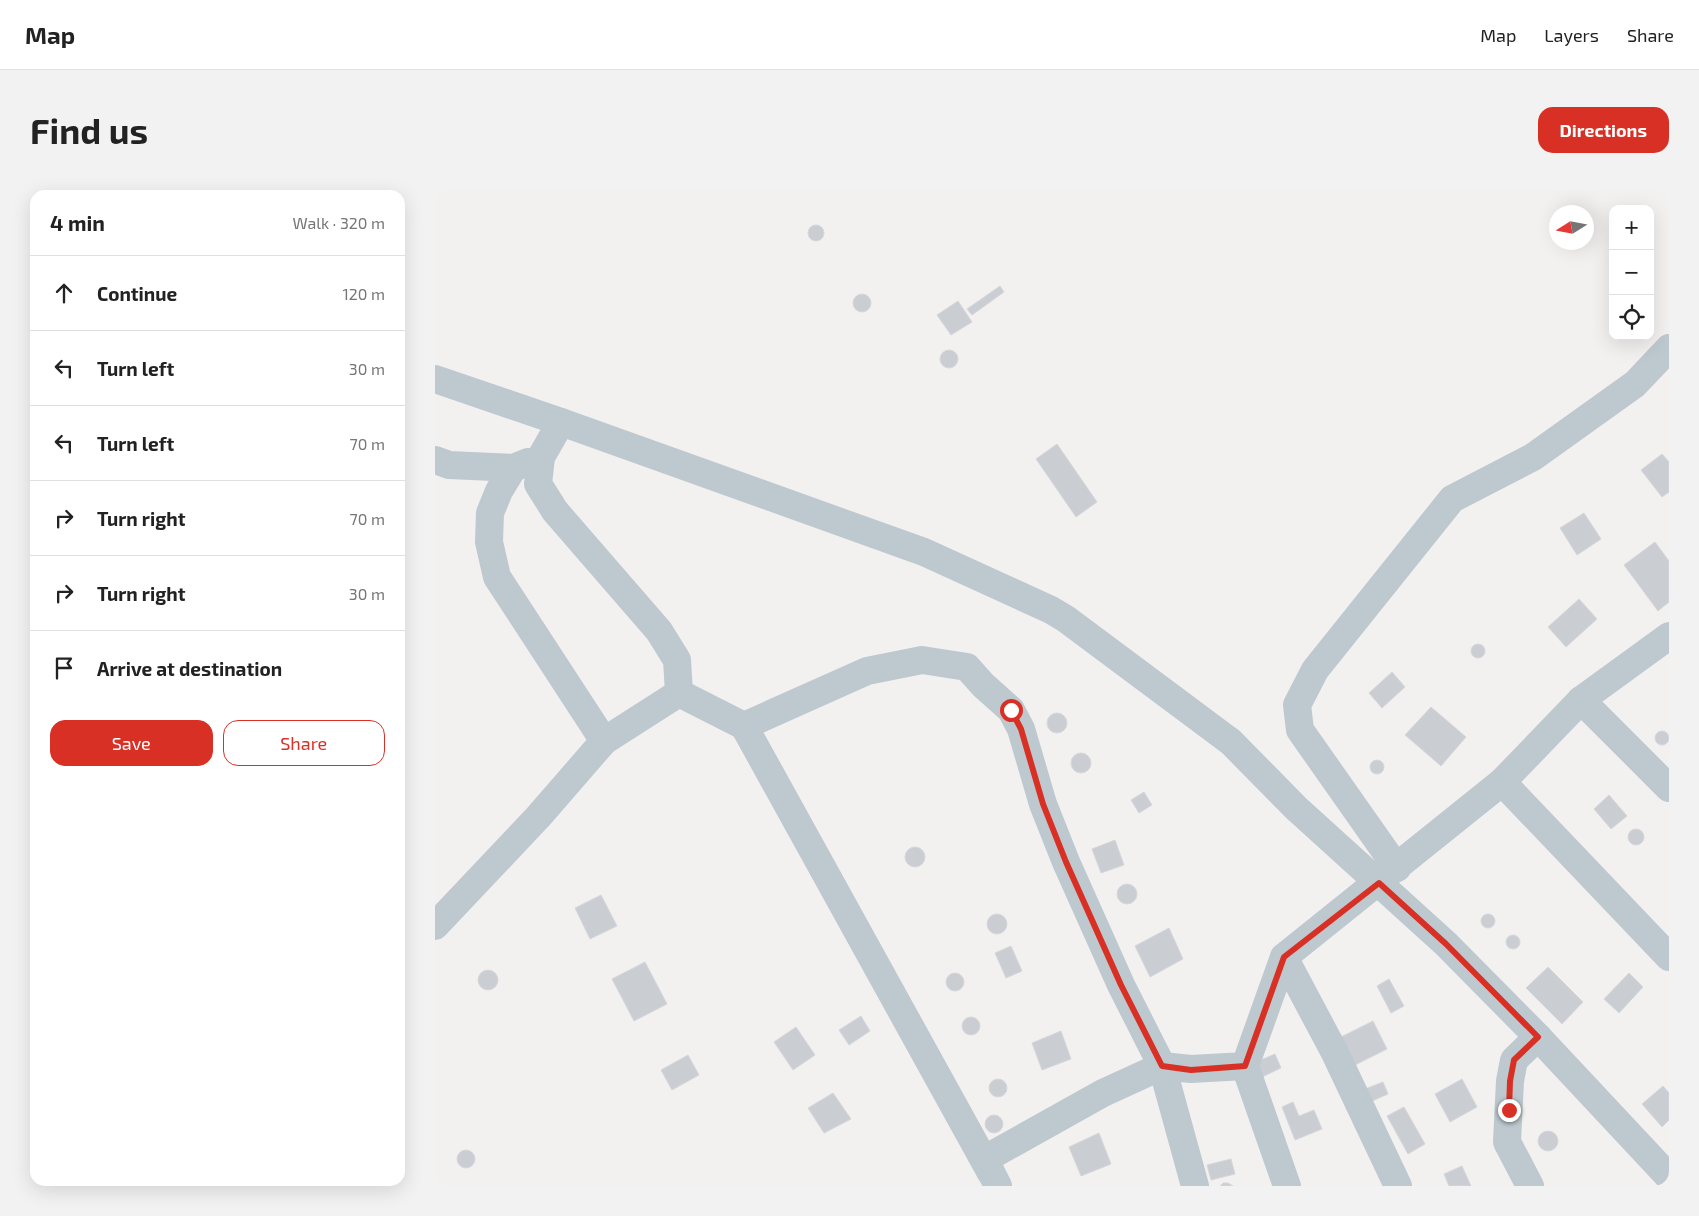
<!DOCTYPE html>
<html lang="en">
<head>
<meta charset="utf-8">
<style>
  body { margin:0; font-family:"Exo 2",sans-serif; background:#f2f2f2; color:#222 }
  .controls { position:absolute; right:15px; top:15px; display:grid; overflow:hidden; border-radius:10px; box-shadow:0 5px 20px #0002 }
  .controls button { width:45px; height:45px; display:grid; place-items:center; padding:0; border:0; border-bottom:1px solid #e0e0e0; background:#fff; color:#222; font:25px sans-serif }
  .compass { position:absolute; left:1114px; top:15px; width:45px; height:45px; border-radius:50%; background:#fff; box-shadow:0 5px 20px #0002; rotate:259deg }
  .stop { position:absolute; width:15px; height:15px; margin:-11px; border:4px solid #d93025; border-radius:50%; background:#fff }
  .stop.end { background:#d93025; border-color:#fff; box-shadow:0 1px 5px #0008 }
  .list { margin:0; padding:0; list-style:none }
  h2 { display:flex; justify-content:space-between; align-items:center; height:65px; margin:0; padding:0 20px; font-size:21px }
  h2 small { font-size:16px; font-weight:400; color:#767676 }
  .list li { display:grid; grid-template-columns:32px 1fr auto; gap:15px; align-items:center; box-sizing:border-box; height:75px; padding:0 20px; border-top:1px solid #e0e0e0 }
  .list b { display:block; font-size:19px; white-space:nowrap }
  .list em { font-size:16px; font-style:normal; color:#767676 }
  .actions { display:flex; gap:10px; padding:15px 20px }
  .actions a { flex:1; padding:11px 0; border:1px solid #d93025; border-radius:15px; text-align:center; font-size:18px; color:#d93025 }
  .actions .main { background:#d93025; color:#fff }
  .icon { flex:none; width:28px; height:28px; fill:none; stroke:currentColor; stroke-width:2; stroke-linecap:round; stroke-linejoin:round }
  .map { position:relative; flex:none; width:1234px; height:996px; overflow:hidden; border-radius:15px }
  header { display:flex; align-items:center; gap:30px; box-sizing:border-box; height:70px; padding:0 25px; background:#fff; border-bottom:1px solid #e0e0e0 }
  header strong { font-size:24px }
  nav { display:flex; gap:28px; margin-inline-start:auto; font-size:18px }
  .intro { display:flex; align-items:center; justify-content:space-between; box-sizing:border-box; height:120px; padding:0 30px }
  h1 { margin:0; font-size:35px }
  .button { padding:12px 22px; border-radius:15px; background:#d93025; color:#fff; font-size:18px; font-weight:700 }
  main { display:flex; gap:30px; padding:0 30px }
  aside { flex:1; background:#fff; border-radius:15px; box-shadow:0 5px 20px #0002 }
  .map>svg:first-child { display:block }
</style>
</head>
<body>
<header>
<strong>Map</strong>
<nav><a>Map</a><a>Layers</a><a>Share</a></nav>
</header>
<div class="intro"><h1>Find us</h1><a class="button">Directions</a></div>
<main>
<aside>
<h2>4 min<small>Walk · 320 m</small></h2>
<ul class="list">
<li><svg class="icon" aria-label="ahead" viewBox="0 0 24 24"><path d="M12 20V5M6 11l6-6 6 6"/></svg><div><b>Continue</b></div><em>120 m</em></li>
<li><svg class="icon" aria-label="left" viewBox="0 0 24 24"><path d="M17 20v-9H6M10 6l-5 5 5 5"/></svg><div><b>Turn left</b></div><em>30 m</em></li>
<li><svg class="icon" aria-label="left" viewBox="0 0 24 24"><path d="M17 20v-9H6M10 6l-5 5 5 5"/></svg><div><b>Turn left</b></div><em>70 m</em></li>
<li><svg class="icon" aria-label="right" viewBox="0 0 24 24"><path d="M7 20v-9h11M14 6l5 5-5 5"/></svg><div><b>Turn right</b></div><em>70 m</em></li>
<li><svg class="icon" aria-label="right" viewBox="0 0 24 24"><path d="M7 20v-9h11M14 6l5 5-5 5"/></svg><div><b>Turn right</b></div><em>30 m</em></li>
<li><svg class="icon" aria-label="arrive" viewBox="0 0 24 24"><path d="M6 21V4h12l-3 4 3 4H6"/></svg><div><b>Arrive at destination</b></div></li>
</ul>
<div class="actions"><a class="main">Save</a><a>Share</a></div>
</aside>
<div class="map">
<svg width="1234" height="996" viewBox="0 0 1234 996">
  <rect width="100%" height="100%" fill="#f3f0f0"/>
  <g fill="#caced3" stroke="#d4d7dc">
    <circle cx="381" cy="43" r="8"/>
    <path d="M565 96 569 102 537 125 532 119Z"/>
    <circle cx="427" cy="113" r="9"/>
    <path d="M523 111 537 132 516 145 502 125Z"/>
    <circle cx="514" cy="169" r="9"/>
    <path d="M622 254 662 312 641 327 601 269Z"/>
    <path d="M1227 264 1234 272V302L1227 307 1206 280Z"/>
    <path d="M1149 323 1166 349 1142 365 1125 338Z"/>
    <path d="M1220 352 1234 371V412L1223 421 1189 375Z"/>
    <path d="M1144 409 1162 429 1131 457 1113 437Z"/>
    <circle cx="1043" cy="461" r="7"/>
    <path d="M957 482 970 497 947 518 934 503Z"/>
    <path d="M996 517 1031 547 1006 576 970 545Z"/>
    <circle cx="622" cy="533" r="10"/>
    <circle cx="1227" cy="548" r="7"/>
    <circle cx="646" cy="573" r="10"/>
    <circle cx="942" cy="577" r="7"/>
    <path d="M709 602 717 615 704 623 696 610Z"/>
    <path d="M1174 605 1192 626 1176 639 1159 619Z"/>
    <circle cx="1201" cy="647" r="8"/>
    <path d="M680 650 689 675 666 683 657 659Z"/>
    <circle cx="480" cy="667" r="10"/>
    <circle cx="692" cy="704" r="10"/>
    <path d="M166 705 182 736 155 749 140 718Z"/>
    <circle cx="1053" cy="731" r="7"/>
    <circle cx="562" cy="734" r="10"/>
    <path d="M734 738 748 769 715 787 700 756Z"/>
    <circle cx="1078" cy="752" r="7"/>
    <path d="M576 756 587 781 571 788 560 763Z"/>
    <path d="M210 772 232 814 199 831 177 789Z"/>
    <path d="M1113 777 1148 812 1127 834 1091 798Z"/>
    <circle cx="53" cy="790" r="10"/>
    <path d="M1194 783 1208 797 1184 823 1169 809Z"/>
    <circle cx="520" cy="792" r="9"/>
    <path d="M954 789 969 816 956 823 942 796Z"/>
    <path d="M426 826 435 841 414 855 404 840Z"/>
    <circle cx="536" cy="836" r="9"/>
    <path d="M938 831 952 859 920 875 906 847Z"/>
    <path d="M361 837 380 865 358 880 339 852Z"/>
    <path d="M626 841 636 869 607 880 597 853Z"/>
    <path d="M840 864 846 878 827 887 821 872Z"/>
    <path d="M253 865 264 885 237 900 226 880Z"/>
    <path d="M1027 889 1042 917 1015 932 1000 904Z"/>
    <circle cx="563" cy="898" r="9"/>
    <path d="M948 892 953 904 935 912 930 899Z"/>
    <path d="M1228 896 1234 903V930L1227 937 1207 914Z"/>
    <path d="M398 903 416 929 389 943 373 918Z"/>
    <path d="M858 912 864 926 879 920 887 939 860 950 847 917Z"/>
    <path d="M969 917 990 954 973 964 952 926Z"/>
    <circle cx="559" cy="934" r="9"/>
    <circle cx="1113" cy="951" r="10"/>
    <path d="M664 943 676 974 646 986 634 957Z"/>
    <circle cx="31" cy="969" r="9"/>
    <path d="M796 969 800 984 776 990 772 975Z"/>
    <path d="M1027 976 1036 996H1014L1009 984Z"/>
    <path d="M788 993H793L798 996H785Z"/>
  </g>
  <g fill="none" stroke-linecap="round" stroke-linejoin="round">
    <g stroke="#bdc9cf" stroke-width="28">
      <path d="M0 189 126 232 489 362 616 420 631 429 796 552 861 618 1011 754 1103 847 1234 987"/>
      <path d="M0 270 14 275 78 278 93 272"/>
      <path d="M78 278 64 301 55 323 54 352 62 387 169 551"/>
      <path d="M244 503 309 536 432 481 487 470 532 477 548 495 576 520 586 539 608 614 631 672 686 795 727 876 760 996"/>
      <path d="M1146 510 1234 598"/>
      <path d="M309 536 556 983"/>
      <path d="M1067 592 1234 767"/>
      <path d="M962 678 865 540 862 515 880 480 1017 309 1098 267 1200 194 1234 158"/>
      <path d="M0 736 103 627 169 551 244 503 242 470 224 441 120 321 103 294 106 267 126 232"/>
      <path d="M849 767 900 863 963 996"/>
      <path d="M810 876 852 996"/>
      <path d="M563 996 553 976 557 965 668 903 727 876 756 879 810 876 849 767 1067 592 1146 510 1234 446"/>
      <path d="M1095 996 1072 952 1075 891 1079 870 1103 847"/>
    </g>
  </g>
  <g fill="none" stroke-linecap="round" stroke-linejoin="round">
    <path stroke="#d93025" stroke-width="6" d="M576 520 586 539 608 614 631 672 686 795 727 876 756 880 810 876 849 767 944 693 1011 754 1103 847 1079 870 1075 891 1074 920"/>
  </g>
</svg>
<div class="controls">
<button>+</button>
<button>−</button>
<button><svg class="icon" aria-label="locate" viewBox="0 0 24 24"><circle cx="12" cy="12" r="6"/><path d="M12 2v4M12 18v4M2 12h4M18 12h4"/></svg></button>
</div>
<svg class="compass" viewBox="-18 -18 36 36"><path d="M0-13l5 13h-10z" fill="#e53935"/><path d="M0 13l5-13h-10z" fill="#767676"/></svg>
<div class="stop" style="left:576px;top:520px"></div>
<div class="stop end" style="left:1074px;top:920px"></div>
</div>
</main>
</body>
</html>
